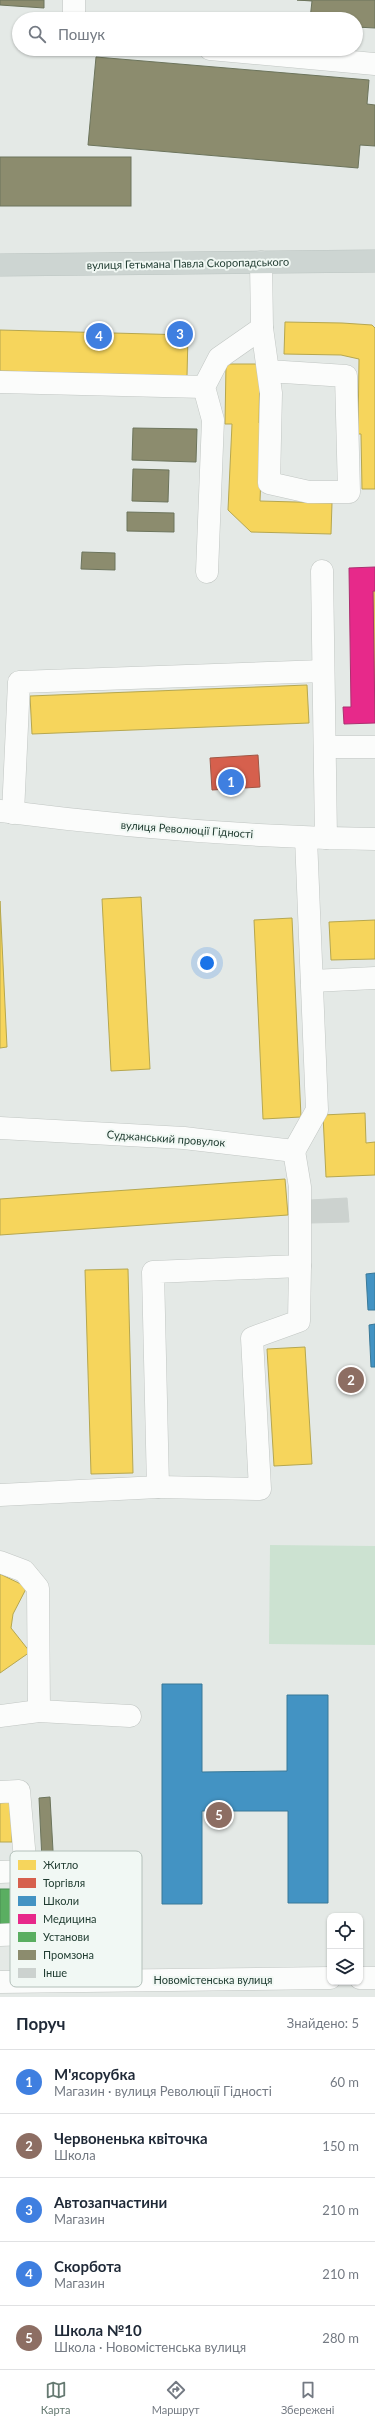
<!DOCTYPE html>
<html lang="uk">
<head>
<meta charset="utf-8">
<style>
  body { margin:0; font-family:Lato,sans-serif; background:#f6f6f7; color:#1f2937 }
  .controls { position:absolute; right:12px; bottom:12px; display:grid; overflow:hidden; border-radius:8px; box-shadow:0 1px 3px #0004 }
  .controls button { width:36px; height:36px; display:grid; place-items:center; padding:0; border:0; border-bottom:1px solid #e0e1e3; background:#fff; color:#1f2937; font:20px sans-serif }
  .you { position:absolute; left:207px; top:963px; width:14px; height:14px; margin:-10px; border:3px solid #fff; border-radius:50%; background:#1a73e8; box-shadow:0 0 0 6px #1a73e833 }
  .badge { display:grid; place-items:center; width:26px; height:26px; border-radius:50%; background:#657971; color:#fff; font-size:13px; font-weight:700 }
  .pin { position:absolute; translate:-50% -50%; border:2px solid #fff; box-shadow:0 1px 4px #0006 }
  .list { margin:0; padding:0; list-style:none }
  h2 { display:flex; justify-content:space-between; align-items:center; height:52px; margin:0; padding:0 16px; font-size:17px }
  h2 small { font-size:13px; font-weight:400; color:#747a83 }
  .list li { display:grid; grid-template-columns:26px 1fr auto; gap:12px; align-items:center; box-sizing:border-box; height:64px; padding:0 16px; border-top:1px solid #e0e1e3 }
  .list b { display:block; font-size:15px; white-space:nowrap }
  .list p { margin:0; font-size:13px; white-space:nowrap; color:#747a83 }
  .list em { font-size:13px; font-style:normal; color:#747a83 }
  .icon { flex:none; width:22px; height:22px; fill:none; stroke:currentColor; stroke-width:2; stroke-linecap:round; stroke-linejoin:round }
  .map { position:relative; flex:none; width:375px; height:1997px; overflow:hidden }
  .search { position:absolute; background:#fff; box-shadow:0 1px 3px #0004; left:12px; right:12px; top:12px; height:44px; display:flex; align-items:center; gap:10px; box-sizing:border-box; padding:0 14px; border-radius:22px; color:#747a83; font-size:15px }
  .sheet { height:372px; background:#fff }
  nav { display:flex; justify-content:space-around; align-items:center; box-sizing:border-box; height:56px; border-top:1px solid #e0e1e3; background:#fff; font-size:11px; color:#747a83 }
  nav a { display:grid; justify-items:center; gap:2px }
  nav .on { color:#657971 }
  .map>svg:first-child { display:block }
</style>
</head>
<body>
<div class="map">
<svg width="375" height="1997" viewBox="0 0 375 1997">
  <rect width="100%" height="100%" fill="#e4e9e6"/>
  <path fill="#cce2d1" d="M270 1545 375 1546V1645L269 1644Z"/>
  <g fill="#f6d55c" stroke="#b6a74f">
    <path d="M285 322 342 323 372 325 375 328V489H362L361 434H358L359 359 341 355 284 354Z"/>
    <path d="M0 330 188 335 187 376 0 371Z"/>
    <path d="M226 364H260L259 423H263L260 501 332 503 331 534 251 532 228 510 232 424H225Z"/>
    <path d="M373 591H375V717Z"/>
    <path d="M307 685 309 723 32 734 30 696Z"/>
    <path d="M141 897 150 1069 111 1071 102 899Z"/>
    <path d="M0 901 7 1047 0 1048Z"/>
    <path d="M292 918 301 1117 263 1119 254 920Z"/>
    <path d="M375 920V959L331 960 329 922Z"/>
    <path d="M365 1113 366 1143 375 1142V1175L326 1177 323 1115Z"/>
    <path d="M285 1179 288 1215 0 1235V1199Z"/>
    <path d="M128 1269 133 1473 91 1474 85 1270Z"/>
    <path d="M305 1347 312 1464 274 1466 267 1349Z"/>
    <path d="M0 1574 27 1587 13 1614 11 1628 30 1652 0 1673Z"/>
    <path d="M11 1802 12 1842H0V1803Z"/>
  </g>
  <path fill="#d6604d" stroke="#a05645" d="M258 755 260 787 212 790 210 758Z"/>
  <g fill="#4393c3" stroke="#397998">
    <path d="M375 1273V1310H368L366 1274Z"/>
    <path d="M375 1324V1367H371L369 1325Z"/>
    <path d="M162 1684H202V1772L287 1771V1695H328V1903H288V1811H202V1904H162Z"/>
  </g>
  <path fill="#e7298a" stroke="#ac2f70" d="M375 567V591H373L375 723 344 724 343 707H351L349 568Z"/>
  <path fill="#5aae61" stroke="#498c53" d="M0 1889H15V1924L0 1925Z"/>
  <g fill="#8c8c6e" stroke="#6c745c">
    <path d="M0 0H44V8L0 5Z"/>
    <path d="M297 0H375V28L356 27V19H310L312 1Z"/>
    <path d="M96 57 369 80 367 104 375 105V146L360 145 358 168 88 145Z"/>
    <rect x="0" y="157" width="131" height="49"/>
    <path d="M133 428 197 429 196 462 132 460Z"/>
    <path d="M133 469 169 470 168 502 132 501Z"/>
    <path d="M127 512 174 513V532L127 531Z"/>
    <path d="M82 552 115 553V570L81 569Z"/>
    <path d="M50 1797 57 1922 45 1923 39 1798Z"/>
  </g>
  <path fill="#ccd2cf" stroke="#ccd2cf" d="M347 1198 349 1222 311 1223 310 1200Z"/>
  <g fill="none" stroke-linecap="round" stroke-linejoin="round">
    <g stroke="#c1c6c3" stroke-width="23">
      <g id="minor">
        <path d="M74 19V0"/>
        <path d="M210 49 375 64"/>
        <path d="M262 328 271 393 269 483 309 492H349L346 376 268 371"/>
        <path d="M0 382 204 387"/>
        <path d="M322 571 326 838"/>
        <path d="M207 572 213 420 204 387 219 358 262 328 261 262"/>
        <path d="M325 747H375"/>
        <path d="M0 811C124 827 250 837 375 839"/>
        <path d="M13 813 19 682 323 671"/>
        <path d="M312 981 375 978"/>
        <path d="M0 1128 184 1138 294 1151 300 1187V1266L153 1272 158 1487 0 1495"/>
        <path d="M294 1151 317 1110 306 838"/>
        <path d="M158 1487 260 1489 252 1338 299 1321 300 1266"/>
        <path d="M0 1562 24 1571 38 1588 39 1711"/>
        <path d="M0 1716 39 1711 130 1716"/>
        <path d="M0 1792 19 1791 26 1871 0 1872"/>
        <path d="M0 1935 26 1934V1871"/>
        <path d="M360 1978H375"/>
        <path d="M0 1982 330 1978"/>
      </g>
    </g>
    <g stroke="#bcc5c2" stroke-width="23">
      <path id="major" d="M0 265 375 261"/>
    </g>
    <use href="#minor" stroke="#fbfcfb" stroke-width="22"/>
    <use href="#major" stroke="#cdd5d2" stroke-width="22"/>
  </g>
  <g text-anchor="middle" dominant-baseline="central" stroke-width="4" stroke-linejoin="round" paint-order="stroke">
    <g font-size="11" fill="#213d32" stroke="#f1f8f4">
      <text transform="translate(188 263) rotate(-1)">вулиця Гетьмана Павла Скоропадського</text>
      <text transform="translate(187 829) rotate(4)">вулиця Революції Гідності</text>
      <text transform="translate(166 1138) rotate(4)">Суджанський провулок</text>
      <text x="213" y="1979">Новомістенська вулиця</text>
    </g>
  </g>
  <rect x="10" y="1851" width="132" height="136" rx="6" fill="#f1f8f4" stroke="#b3c0ba" stroke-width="1"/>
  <rect x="18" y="1860" width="18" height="10" fill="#f6d55c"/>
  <rect x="18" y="1878" width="18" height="10" fill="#d6604d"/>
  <rect x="18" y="1896" width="18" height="10" fill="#4393c3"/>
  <rect x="18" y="1914" width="18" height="10" fill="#e7298a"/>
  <rect x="18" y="1932" width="18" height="10" fill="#5aae61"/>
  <rect x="18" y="1950" width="18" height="10" fill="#8c8c6e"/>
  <rect x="18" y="1968" width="18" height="10" fill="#ccd2cf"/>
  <g font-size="11" fill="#213d32">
    <text x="43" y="1869">Житло</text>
    <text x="43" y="1887">Торгівля</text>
    <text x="43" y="1905">Школи</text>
    <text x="43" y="1923">Медицина</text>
    <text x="43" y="1941">Установи</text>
    <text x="43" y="1959">Промзона</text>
    <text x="43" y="1977">Інше</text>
  </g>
</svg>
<div class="controls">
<button><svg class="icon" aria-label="locate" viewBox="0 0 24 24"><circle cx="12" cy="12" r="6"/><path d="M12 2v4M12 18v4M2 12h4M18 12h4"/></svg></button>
<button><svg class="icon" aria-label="layers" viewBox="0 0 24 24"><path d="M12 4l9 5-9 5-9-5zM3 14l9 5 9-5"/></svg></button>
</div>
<div class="you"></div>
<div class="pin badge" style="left:231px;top:782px;background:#3f7fe0">1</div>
<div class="pin badge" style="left:351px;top:1380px;background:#8d6e63">2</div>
<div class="pin badge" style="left:180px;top:334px;background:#3f7fe0">3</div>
<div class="pin badge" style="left:99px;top:336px;background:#3f7fe0">4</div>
<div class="pin badge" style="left:219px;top:1815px;background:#8d6e63">5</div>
<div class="search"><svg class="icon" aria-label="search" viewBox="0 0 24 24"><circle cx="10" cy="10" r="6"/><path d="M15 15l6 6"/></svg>Пошук</div>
</div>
<section class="sheet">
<h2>Поруч<small>Знайдено: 5</small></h2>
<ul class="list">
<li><span class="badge" style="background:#3f7fe0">1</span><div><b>М'ясорубка</b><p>Магазин · вулиця Революції Гідності</p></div><em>60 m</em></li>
<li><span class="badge" style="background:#8d6e63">2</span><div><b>Червоненька квіточка</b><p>Школа</p></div><em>150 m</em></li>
<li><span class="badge" style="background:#3f7fe0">3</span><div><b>Автозапчастини</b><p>Магазин</p></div><em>210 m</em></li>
<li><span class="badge" style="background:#3f7fe0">4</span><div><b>Скорбота</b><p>Магазин</p></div><em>210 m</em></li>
<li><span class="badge" style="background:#8d6e63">5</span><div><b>Школа №10</b><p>Школа · Новомістенська вулиця</p></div><em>280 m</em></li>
</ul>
</section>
<nav>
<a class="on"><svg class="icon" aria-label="map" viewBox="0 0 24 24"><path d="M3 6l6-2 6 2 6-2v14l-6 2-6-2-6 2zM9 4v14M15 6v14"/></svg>Карта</a>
<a><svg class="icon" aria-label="directions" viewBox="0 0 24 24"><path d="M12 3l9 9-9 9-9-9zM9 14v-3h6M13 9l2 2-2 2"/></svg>Маршрут</a>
<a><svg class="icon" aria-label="saved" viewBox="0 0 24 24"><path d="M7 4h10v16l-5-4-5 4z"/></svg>Збережені</a>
</nav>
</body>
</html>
